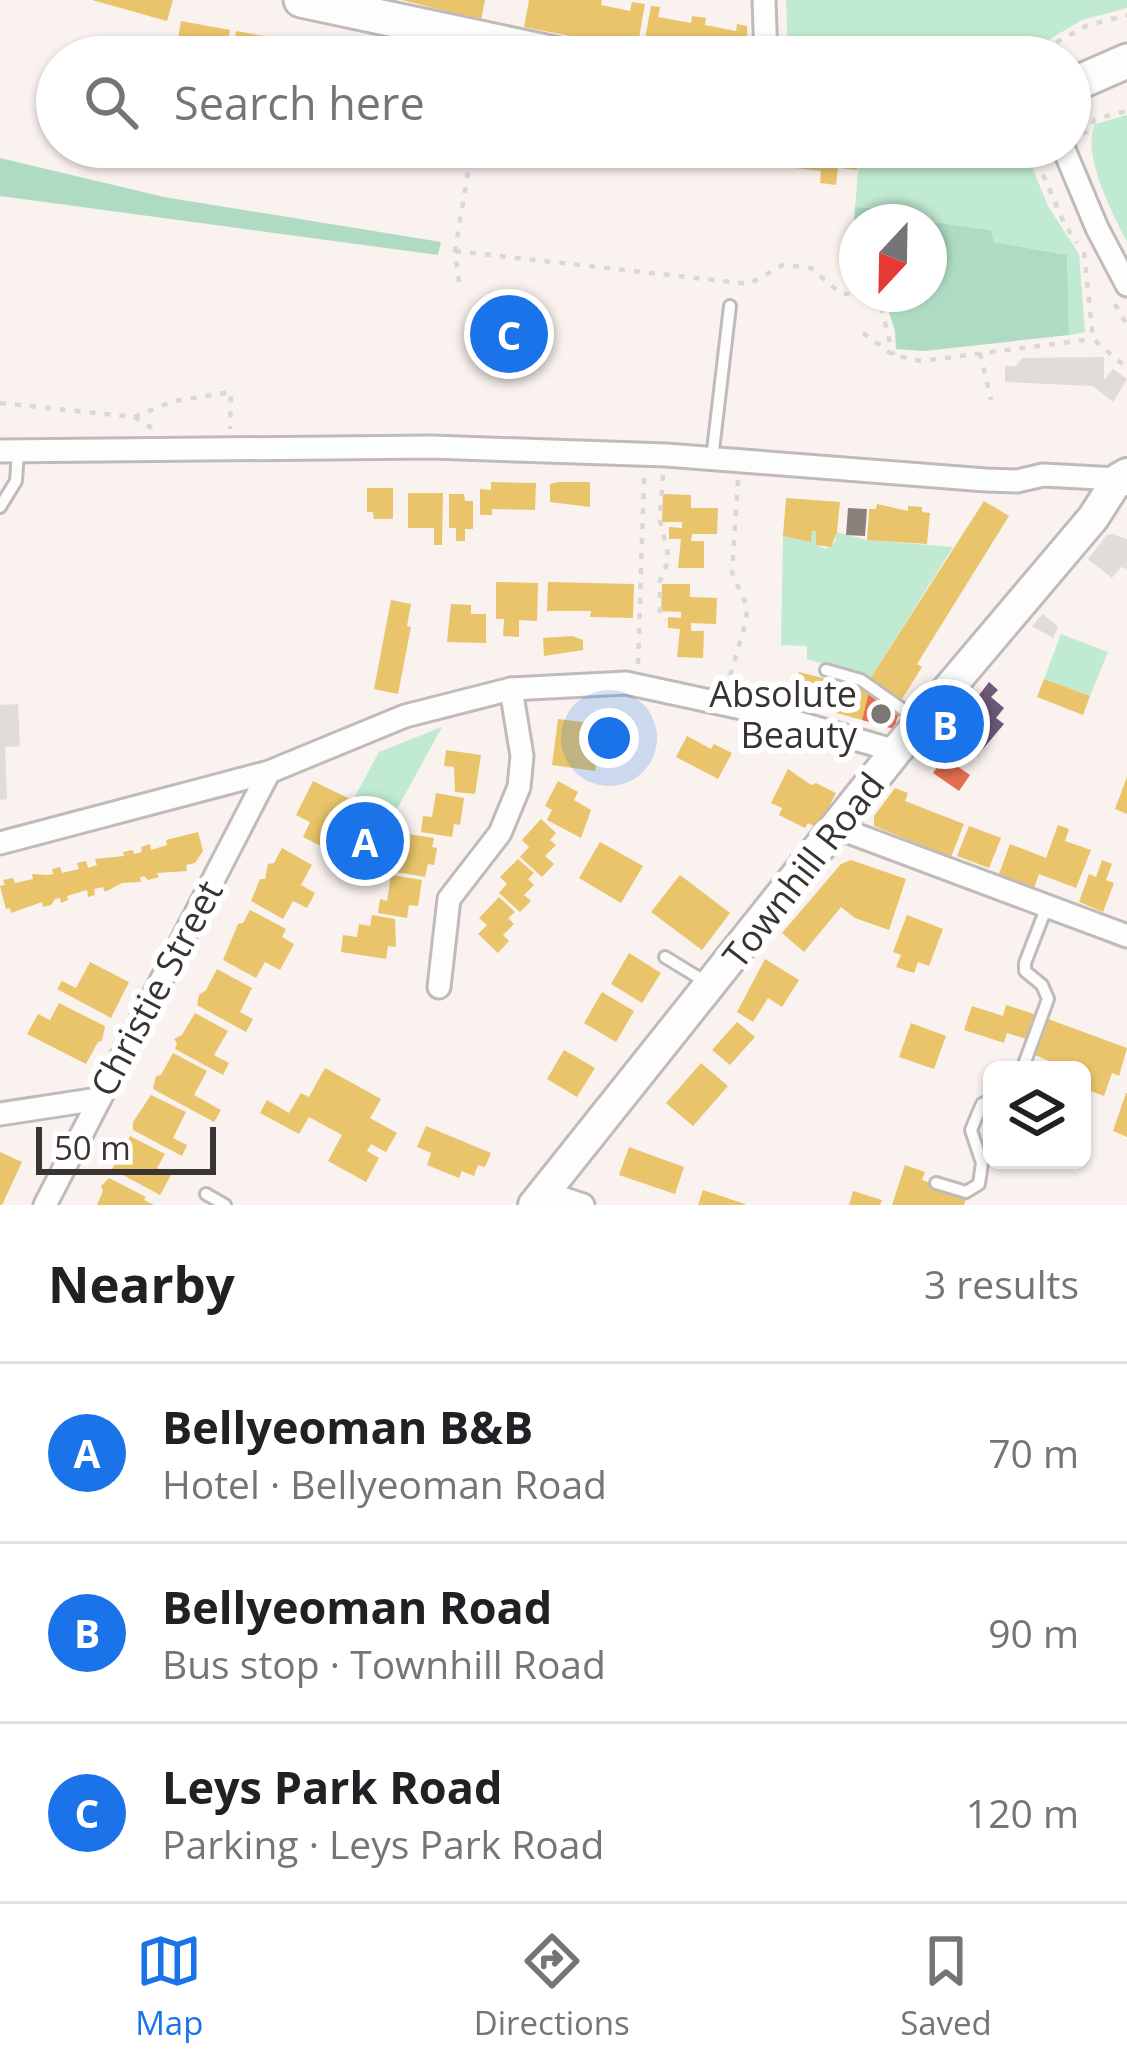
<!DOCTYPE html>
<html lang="en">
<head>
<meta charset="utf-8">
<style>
  body { margin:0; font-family:"Open Sans",sans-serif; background:#f6f6f6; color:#202124 }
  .controls { position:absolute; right:36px; bottom:36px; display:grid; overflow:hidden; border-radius:18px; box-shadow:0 3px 9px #0004 }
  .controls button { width:108px; height:108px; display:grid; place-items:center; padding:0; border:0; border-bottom:3px solid #e0e0e0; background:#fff; color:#202124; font:60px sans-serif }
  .compass { position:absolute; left:839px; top:204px; width:108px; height:108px; border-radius:50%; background:#fff; box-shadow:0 3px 9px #0004; rotate:202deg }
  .scale { position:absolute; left:36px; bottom:30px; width:180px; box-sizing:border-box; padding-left:12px; border:6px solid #393432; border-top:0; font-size:33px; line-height:42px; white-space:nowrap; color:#393432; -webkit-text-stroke:9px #fff; paint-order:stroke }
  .you { position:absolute; left:609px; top:738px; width:42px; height:42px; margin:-30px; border:9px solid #fff; border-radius:50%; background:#1a73e8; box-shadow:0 0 0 18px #1a73e833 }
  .badge { display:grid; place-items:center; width:78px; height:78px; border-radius:50%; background:#1a73e8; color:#fff; font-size:39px; font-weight:700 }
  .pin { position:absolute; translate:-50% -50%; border:6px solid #fff; box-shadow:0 3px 12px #0006 }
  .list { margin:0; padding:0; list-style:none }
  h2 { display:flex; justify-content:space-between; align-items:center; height:156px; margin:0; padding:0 48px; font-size:51px }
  h2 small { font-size:39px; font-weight:400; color:#757577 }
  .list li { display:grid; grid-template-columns:78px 1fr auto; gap:36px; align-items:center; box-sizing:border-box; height:180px; padding:0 48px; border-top:3px solid #e0e0e0 }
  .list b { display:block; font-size:45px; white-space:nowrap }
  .list p { margin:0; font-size:39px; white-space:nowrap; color:#757577 }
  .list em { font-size:39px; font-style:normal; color:#757577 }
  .icon { flex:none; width:66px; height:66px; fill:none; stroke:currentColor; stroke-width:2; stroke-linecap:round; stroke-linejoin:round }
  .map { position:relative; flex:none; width:1127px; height:1205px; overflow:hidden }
  .search { position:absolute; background:#fff; box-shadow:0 3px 9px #0004; left:36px; right:36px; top:36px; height:132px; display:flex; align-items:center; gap:30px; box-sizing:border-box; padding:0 42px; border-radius:66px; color:#757577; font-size:45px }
  .sheet { height:696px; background:#fff }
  nav { display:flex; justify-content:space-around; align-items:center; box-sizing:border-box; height:168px; border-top:3px solid #e0e0e0; background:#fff; font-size:33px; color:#757577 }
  nav a { display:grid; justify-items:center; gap:6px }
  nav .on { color:#1a73e8 }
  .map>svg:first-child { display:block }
</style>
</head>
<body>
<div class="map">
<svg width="1127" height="1205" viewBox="0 0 1127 1205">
  <rect width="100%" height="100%" fill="#f9f2ef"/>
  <g fill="#c0ead2">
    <path d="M786 0H1127V8L1082 20 1020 57H788Z"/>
    <path d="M1127 115V242C1113 214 1081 154 1095 124Z"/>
    <path d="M860 147H1024L1048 206 1079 254 1085 332 1069 335 1067 255 994 242 991 230 918 220 904 210 855 207Z"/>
    <path d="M812 531H816V545L826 549 835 542 836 532 867 540 953 547 870 679 807 659V646L781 645 783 536 811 542Z"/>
    <path d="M1061 634 1108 652 1090 696 1044 679Z"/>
    <path d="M442 727 391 820 353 800 379 752Z"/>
  </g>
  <g fill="#afdbc3">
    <path d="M0 158 164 197 441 242 438 255 0 196Z"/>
    <path d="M855 207 904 210 918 220 991 230 994 242 1067 255 1069 335 924 351 896 349 895 331 886 303 870 294H929V222H857V286L850 283Z"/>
  </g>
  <g fill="#e9c46a">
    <path d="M92 0H173L167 21Z"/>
    <path d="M402 0H485L481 20Z"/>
    <path d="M529 0H602L601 5 630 11 632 2 645 4 637 49 524 27Z"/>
    <path d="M651 6 660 7 658 17 691 23 692 16 706 18 705 25 736 31 737 24 747 26 748 57H679L643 50Z"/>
    <path d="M181 21 230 30 225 57H175Z"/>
    <path d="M236 31 345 50 344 57H232Z"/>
    <path d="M674 147H859L857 170 838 168 836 185 820 183 821 171 754 163Z"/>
    <path d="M491 482 536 483 535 510 492 509V515H480V489L491 490Z"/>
    <path d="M558 482H590V507L550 502V484Z"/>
    <path d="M367 488H393V519H374L373 512H367Z"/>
    <path d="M408 493H443L442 545H434V528H408Z"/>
    <path d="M449 494H464L465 501H473V529H465V541H456V528H449Z"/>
    <path d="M663 494 691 495V508H718L717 534H692L691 541H704V568H678L681 539H669V527L682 528V522H662Z"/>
    <path d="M786 498 840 502 837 532 831 547 816 545V531H812L811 542 783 536Z"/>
    <path d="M984 501 1009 516 917 664 922 667 902 699 870 679Z"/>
    <path d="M877 504 908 511V506L922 507V512L930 513 927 544 867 540 869 509H876Z"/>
    <path d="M496 582 538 583 537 621 519 620V637L503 636 504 619H496Z"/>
    <path d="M548 582 634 584 633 618 590 617 591 611H547Z"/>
    <path d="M662 584H690V597L717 598 716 624 691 623V631H704L703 658 677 657 680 629 668 628V617L681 618V612L661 611Z"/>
    <path d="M391 600 411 604 407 626 411 627 398 694 374 689Z"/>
    <path d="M451 604 471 605V614H486V643L447 642Z"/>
    <path d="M572 636 583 640V650L544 656 543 638Z"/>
    <path d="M799 672 870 690 862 720 792 701Z"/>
    <path d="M1044 679 1090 696 1083 715 1037 697Z"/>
    <path d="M558 719 598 724 597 731 628 736 624 764 597 760 595 771 552 765Z"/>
    <path d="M687 736 711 749 714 744 732 753 718 779 676 757Z"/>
    <path d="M446 750 481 755 475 794 455 792 454 767 444 766Z"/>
    <path d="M788 769 811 785 816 783 836 793 818 828 808 823 805 828 779 815 782 808 771 803Z"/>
    <path d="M1127 777V814L1115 809Z"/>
    <path d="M313 781 350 799 325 848 303 837 310 822 296 815Z"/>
    <path d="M558 781 578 792 574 800 591 810 581 838 547 820 552 810 545 806Z"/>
    <path d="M895 788 908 793 905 801 964 824 951 857 874 826V816Z"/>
    <path d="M436 793 464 798 460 825 454 824 452 837 421 832 423 816 432 817Z"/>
    <path d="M353 800 391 820 358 883 331 869 339 853 356 862 364 848 335 833Z"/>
    <path d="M541 819 556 833 550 840 556 845 545 856 554 864 542 877 520 857 529 847 522 840Z"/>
    <path d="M1058 825 1069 829 1065 841 1091 850 1076 888 1039 874 1034 888 999 874 1010 844 1046 858Z"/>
    <path d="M969 826 1001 838 989 868 957 856Z"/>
    <path d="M198 832 203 851 195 863 186 865 187 871 157 873 159 877 148 880 144 876 140 878 141 882 122 883 105 892 103 887 94 889 95 895 88 897 87 890 67 896 68 900 61 903 60 898 55 899 51 905 43 907 42 902 11 913 10 908 6 909 0 886 5 885 3 880 13 878 15 883 33 879 32 874 48 875 53 874 52 869 60 867 62 873 79 869 77 863 86 861 88 868 97 865 95 859 124 856 123 852 133 850 134 854 142 852 141 847 150 844 151 850 167 845 166 840Z"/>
    <path d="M408 834 434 838 432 847 437 848 434 865 428 864 425 877 395 872 397 856 405 857Z"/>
    <path d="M600 842 643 866 621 903 579 878Z"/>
    <path d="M282 848 312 865 301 885 315 893 307 908 293 901 283 919 251 901 260 879H265L268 864 274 863Z"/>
    <path d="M518 859 534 873 528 879 534 885 524 895 531 901 520 912 499 893 507 884 500 877Z"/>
    <path d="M851 860 906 879 889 930 855 918 841 907 804 952 782 933 841 864Z"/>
    <path d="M1102 860 1112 864 1106 880 1114 883 1103 912 1079 902 1089 874 1096 877Z"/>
    <path d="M391 875 422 880 418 906 409 905 407 918 378 913 380 899 387 901Z"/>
    <path d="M680 875 730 913 702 950 651 912Z"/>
    <path d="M499 897 515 912 508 918 514 924 503 935 509 941 498 953 478 934 487 925 479 918Z"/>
    <path d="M250 910 286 929 282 937 294 944 280 970 265 962 256 978 223 960 238 924 243 923Z"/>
    <path d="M372 915 395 919 396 947 388 946 386 959 341 952 343 935 357 937 359 924 370 926Z"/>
    <path d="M907 915 943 929 929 966 918 962 914 973 896 967 901 955 893 952Z"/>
    <path d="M629 953 661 973 642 1003 611 984Z"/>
    <path d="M765 959 799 980 782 1007 768 998 753 1022 737 1012Z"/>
    <path d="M90 962 129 982 111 1018 57 989 62 981 76 988Z"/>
    <path d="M217 969 252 988 240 1012 253 1019 246 1032 197 1005 199 995 206 990Z"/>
    <path d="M602 992 634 1011 616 1042 584 1023Z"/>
    <path d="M59 1003 105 1026 102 1041 98 1042 86 1064 27 1034 38 1014 50 1020Z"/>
    <path d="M1006 1005 1037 1015 1029 1040 1007 1033 1004 1043 964 1030 972 1006 1003 1016Z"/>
    <path d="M195 1013 228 1031 214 1055 229 1063 223 1075 175 1049 177 1043 174 1039 182 1035Z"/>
    <path d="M1048 1019 1127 1048 1119 1076 1112 1073 1104 1096 1082 1088V1070H1071L1035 1055Z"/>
    <path d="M737 1022 755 1037 730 1065 712 1050Z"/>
    <path d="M911 1023 946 1036 934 1069 899 1057Z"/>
    <path d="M564 1050 595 1068 577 1097 547 1079Z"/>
    <path d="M173 1053 207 1071 194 1095 221 1110 214 1122 153 1089 156 1076 161 1075Z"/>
    <path d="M701 1063 728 1086 693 1126 666 1103Z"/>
    <path d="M325 1068 381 1099 370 1118 397 1133 386 1152 371 1144 367 1151 379 1158 366 1182 328 1161 342 1135 309 1117 299 1134 260 1113 267 1100 289 1113 301 1093 309 1097Z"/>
    <path d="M1126 1093H1127V1137L1113 1131Z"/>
    <path d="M151 1095 186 1112 173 1138 187 1145 182 1156 133 1130V1122Z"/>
    <path d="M426 1126 491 1153 485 1167 478 1165 474 1176 462 1171 459 1178 427 1165 431 1153 417 1147Z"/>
    <path d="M130 1136 165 1154 157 1168 171 1175 160 1195 112 1169Z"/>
    <path d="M629 1147 684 1167 675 1194 619 1175Z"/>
    <path d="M0 1152 22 1162 2 1205H0Z"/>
    <path d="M905 1165 925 1172 922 1180 967 1196 964 1205H892Z"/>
    <path d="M109 1178 146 1197 144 1200 154 1205H97L103 1191 101 1186Z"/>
    <path d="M703 1190 745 1204V1205H698Z"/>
    <path d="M853 1191 882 1200 880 1205H849Z"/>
  </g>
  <g fill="#e76f51">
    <path d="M869 692 878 694 880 703 900 709 894 729 862 720Z"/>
    <path d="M944 757 970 775 959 791 933 773Z"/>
  </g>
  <path fill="#6d597a" d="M989 682 998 690 991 697 1004 708 996 718 1004 724 977 756 950 733Z"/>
  <path fill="#8a817c" d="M848 508 867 509 865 536 846 535Z"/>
  <g fill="#e1dbd9">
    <path d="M1104 357V380L1113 369 1127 379 1113 402 1093 386 1005 382V366H1016L1022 358Z"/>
    <path d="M1113 534 1127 539V569L1121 567 1112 578 1088 559 1107 535Z"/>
    <path d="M1043 614 1058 627 1053 638 1032 626Z"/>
    <path d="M18 704 20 746 5 747 7 799 0 800V705Z"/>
  </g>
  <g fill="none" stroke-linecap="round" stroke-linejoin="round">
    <g stroke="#c0bbb9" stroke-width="16">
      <g id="lane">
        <path d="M712 459 730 306"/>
        <path d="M0 507 16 481 18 451"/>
        <path d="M826 670 861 680 918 720"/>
        <path d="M665 957 709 984"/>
        <path d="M1022 1070 1048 999 1042 985 1025 971V963L1047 906"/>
        <path d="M936 1183 966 1192 979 1184 982 1163 971 1130 982 1104 992 1100"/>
        <path d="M206 1194 225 1205"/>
      </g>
    </g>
    <g stroke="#c0bbb9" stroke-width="27">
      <g id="street">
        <path d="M764 0 766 57"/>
        <path d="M1063 147 1097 228 1127 285"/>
        <path d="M0 451 431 447 666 455 986 480 1017 481 1043 475 1118 479 1123 485"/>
        <path d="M838 828 1127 936"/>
        <path d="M0 843 269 772 405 716 511 689 626 683 765 713 896 751"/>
        <path d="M439 987 449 899 500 833 519 787 522 756 511 689"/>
        <path d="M0 1114 98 1099"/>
        <path d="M544 1192 583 1205"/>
        <path d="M45 1205 269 772"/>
      </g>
    </g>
    <g stroke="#c0bbb9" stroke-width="36">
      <path id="secondary" d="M534 1205 896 751 1093 518 1118 479 1127 474"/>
    </g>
    <g stroke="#c0bbb9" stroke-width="39">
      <g id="primary">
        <path d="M301 0 569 57"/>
        <path d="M1070 86 1127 61"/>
      </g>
    </g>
    <g stroke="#dad8d7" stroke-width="4.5" stroke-dasharray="6 9" stroke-linecap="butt">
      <path d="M1030 57 1086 26 1127 15"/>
      <path d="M1082 133 1087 132 1095 119 1127 111"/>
      <path d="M1031 147 1065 225 1077 243"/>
      <path d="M455 251 749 284 783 265 811 268 840 293 879 298 893 355"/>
      <path d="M1084 252 1093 339 1127 368"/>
      <path d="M459 282 455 251 472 147"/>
      <path d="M1115 304 1127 325"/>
      <path d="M863 333 893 355 921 361 1093 339"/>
      <path d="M980 353 991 400"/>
      <path d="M0 403 134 417 152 428"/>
      <path d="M134 417 174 401 231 392 230 429"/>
      <path d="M663 475 660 520 669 559 660 581V615L666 620"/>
      <path d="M738 480 732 572 747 607 746 622 729 679 751 686"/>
      <path d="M638 664 644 477"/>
    </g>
    <use href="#lane" stroke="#fefdfd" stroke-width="10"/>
    <use href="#street" stroke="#fefdfd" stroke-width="21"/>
    <use href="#secondary" stroke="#fefdfd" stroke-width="30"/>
    <use href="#primary" stroke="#fefdfd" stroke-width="33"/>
  </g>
  <circle fill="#7c7674" stroke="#fff" stroke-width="4.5" cx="881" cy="714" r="12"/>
  <g text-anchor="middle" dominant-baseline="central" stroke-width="12" stroke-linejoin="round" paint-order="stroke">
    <g font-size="36" fill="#393432" stroke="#fff" text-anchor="end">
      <text x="857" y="693">Absolute<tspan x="857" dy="41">Beauty</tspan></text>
    </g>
    <g font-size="36" fill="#393432" stroke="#fff">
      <text transform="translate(803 870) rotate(-52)">Townhill Road</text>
      <text transform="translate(156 988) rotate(-62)">Christie Street</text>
    </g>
  </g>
</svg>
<div class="controls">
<button><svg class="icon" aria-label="layers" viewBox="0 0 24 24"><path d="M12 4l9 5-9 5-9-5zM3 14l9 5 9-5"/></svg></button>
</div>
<svg class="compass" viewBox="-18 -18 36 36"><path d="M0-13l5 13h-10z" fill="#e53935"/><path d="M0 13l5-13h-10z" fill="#757577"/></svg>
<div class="scale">50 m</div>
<div class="you"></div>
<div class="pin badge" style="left:365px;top:841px">A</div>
<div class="pin badge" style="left:945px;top:724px">B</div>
<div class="pin badge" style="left:509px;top:334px">C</div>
<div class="search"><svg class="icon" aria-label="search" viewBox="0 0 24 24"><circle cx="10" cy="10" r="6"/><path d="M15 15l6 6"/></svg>Search here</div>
</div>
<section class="sheet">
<h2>Nearby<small>3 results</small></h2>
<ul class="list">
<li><span class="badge">A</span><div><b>Bellyeoman B&amp;B</b><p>Hotel · Bellyeoman Road</p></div><em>70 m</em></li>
<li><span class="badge">B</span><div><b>Bellyeoman Road</b><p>Bus stop · Townhill Road</p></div><em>90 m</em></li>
<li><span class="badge">C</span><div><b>Leys Park Road</b><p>Parking · Leys Park Road</p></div><em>120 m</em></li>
</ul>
</section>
<nav>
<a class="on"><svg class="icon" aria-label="map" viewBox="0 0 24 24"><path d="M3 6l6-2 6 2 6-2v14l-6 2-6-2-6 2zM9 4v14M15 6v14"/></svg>Map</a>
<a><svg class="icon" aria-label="directions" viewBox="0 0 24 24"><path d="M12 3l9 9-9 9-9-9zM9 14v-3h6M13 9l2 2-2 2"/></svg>Directions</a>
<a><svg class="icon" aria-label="saved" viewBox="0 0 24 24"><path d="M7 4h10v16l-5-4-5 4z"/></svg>Saved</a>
</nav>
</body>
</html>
